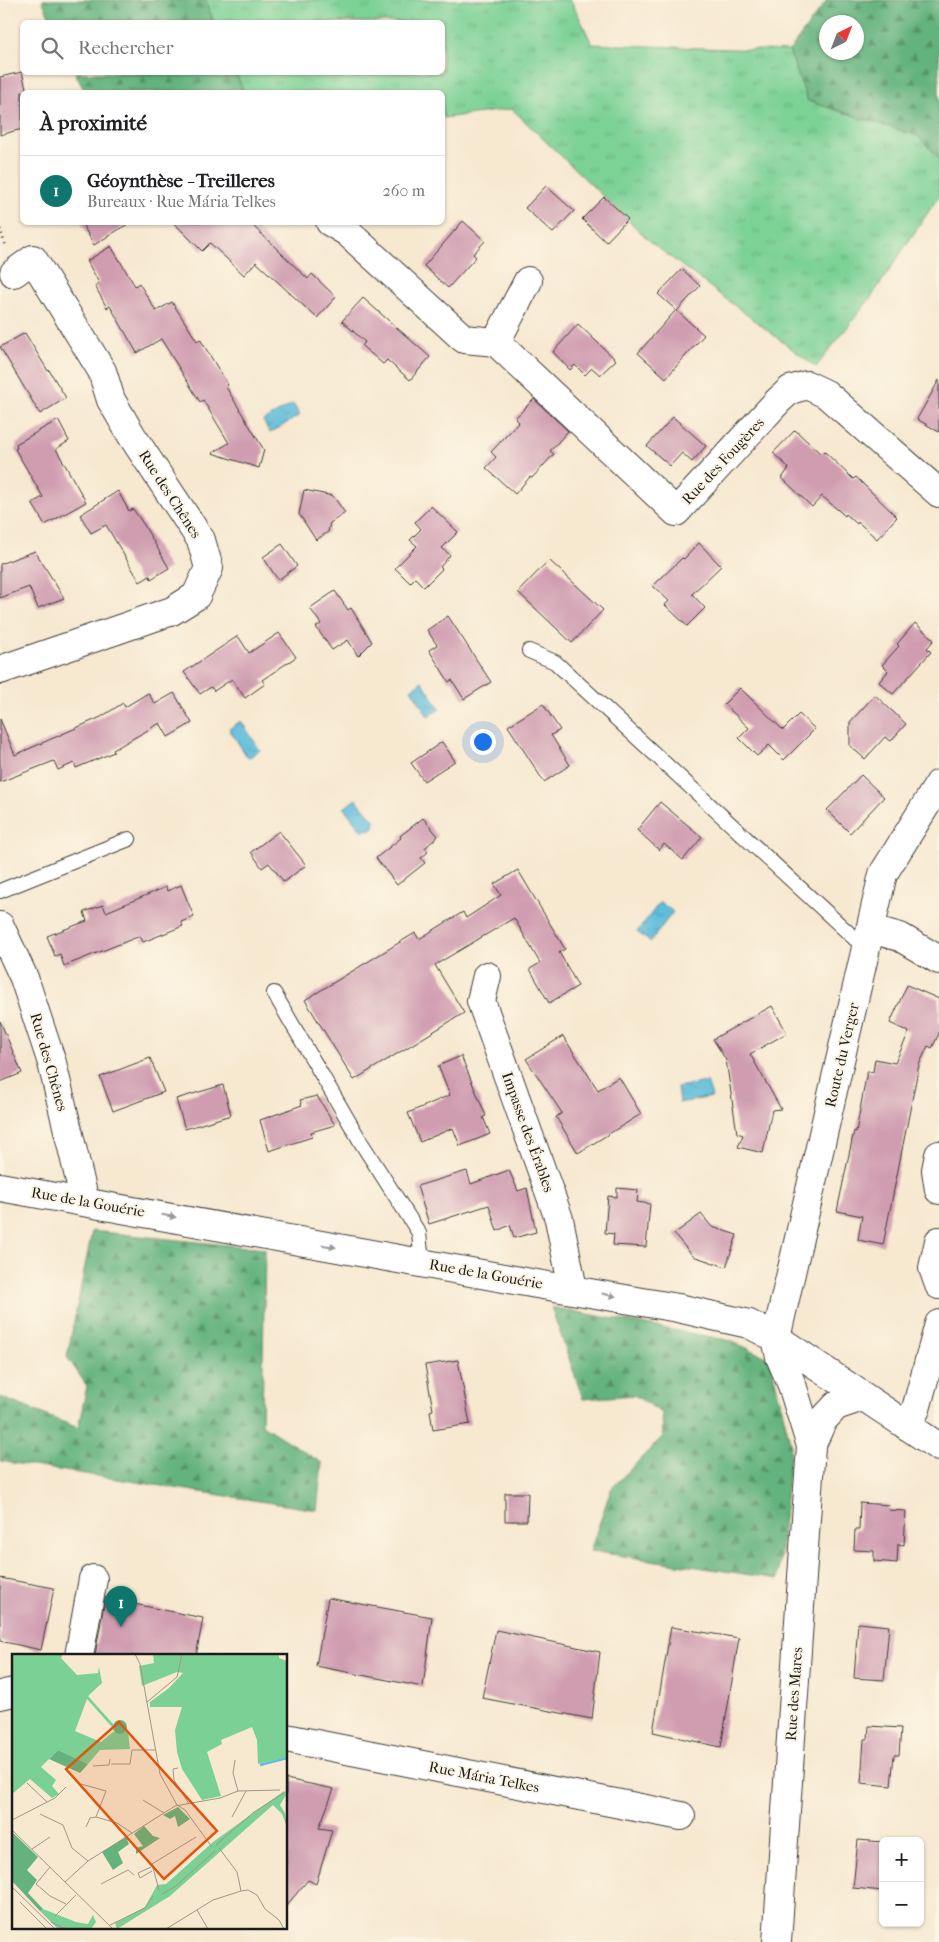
<!DOCTYPE html>
<html lang="fr">
<head>
<meta charset="utf-8">
<style>
  body { margin:0; font-family:"IM FELL French Canon",serif; background:#f2f2f2; color:#202124 }
  .controls { position:absolute; right:15px; bottom:15px; display:grid; overflow:hidden; border-radius:8px; box-shadow:0 1px 4px #0004 }
  .controls button { width:45px; height:45px; display:grid; place-items:center; padding:0; border:0; border-bottom:1px solid #e0e0e0; background:#fff; color:#202124; font:25px sans-serif }
  .compass { position:absolute; left:819px; top:15px; width:45px; height:45px; border-radius:50%; background:#fff; box-shadow:0 1px 4px #0004; rotate:42deg }
  .you { position:absolute; left:482px; top:741px; width:18px; height:18px; margin:-12px; border:4px solid #fff; border-radius:50%; background:#1a73e8; box-shadow:0 0 0 8px #1a73e833 }
  .badge { display:grid; place-items:center; width:32px; height:32px; border-radius:50%; background:#0f766e; color:#fff; font-size:16px; font-weight:700 }
  .pin { position:absolute; translate:-50% -41px; filter:drop-shadow(0 1px 2px #0008) }
  .pin::after { content:''; position:absolute; top:26px; width:18px; height:15px; background:inherit; clip-path:polygon(0 0,100% 0,50% 100%) }
  .list { margin:0; padding:0; list-style:none }
  h2 { display:flex; justify-content:space-between; align-items:center; height:65px; margin:0; padding:0 20px; font-size:21px }
  h2 small { font-size:16px; font-weight:400; color:#757577 }
  .list li { display:grid; grid-template-columns:32px 1fr auto; gap:15px; align-items:center; box-sizing:border-box; height:70px; padding:0 20px; border-top:1px solid #e0e0e0 }
  .list b { display:block; font-size:19px; white-space:nowrap }
  .list p { margin:0; font-size:16px; white-space:nowrap; color:#757577 }
  .list em { font-size:16px; font-style:normal; color:#757577 }
  .icon { flex:none; width:28px; height:28px; fill:none; stroke:currentColor; stroke-width:2; stroke-linecap:round; stroke-linejoin:round }
  .map { position:relative; flex:none; width:939px; height:1942px; overflow:hidden }
  .search { position:absolute; background:#fff; box-shadow:0 1px 4px #0004; left:20px; top:20px; width:425px; height:55px; display:flex; align-items:center; gap:12px; box-sizing:border-box; padding:0 18px; border-radius:8px; color:#757577; font-size:19px }
  .panel { position:absolute; background:#fff; box-shadow:0 1px 4px #0004; left:20px; top:90px; width:425px; height:135px; border-radius:8px }
  .map>svg:first-child { display:block }
</style>
</head>
<body>
<div class="map">
<svg width="939" height="1942" viewBox="0 0 939 1942">
  <defs>
    <pattern id="grass-tufts" width="24" height="20" patternUnits="userSpaceOnUse" patternTransform="scale(1.25)"><rect width="24" height="20" fill="#7bd195"/><path d="M3 7l-1-3M5 7V3M7 7l1-3M15 17l-1-3M17 17v-4M19 17l1-3" fill="none" stroke="#6ab380"/></pattern>
    <pattern id="forest-firs" width="22" height="20" patternUnits="userSpaceOnUse" patternTransform="scale(1.25)"><rect width="22" height="20" fill="#64b37e"/><path d="M5 1l3.5 6h-7zM16 11l3.5 6h-7z" fill="#529166"/></pattern>
    <pattern id="water-ripples" width="26" height="14" patternUnits="userSpaceOnUse" patternTransform="scale(1.25)"><rect width="26" height="14" fill="#5ebddc"/><path d="M2 4q2-2 4 0t4 0M15 11q2-2 4 0t4 0" fill="none" stroke="#51a2bc"/></pattern>
  </defs>
  <rect width="100%" height="100%" fill="#fcf5e5"/>
  <filter id="ink" filterUnits="userSpaceOnUse"><feTurbulence type="fractalNoise" baseFrequency=".02" numOctaves="2"/><feDisplacementMap in="SourceGraphic" scale="10" xChannelSelector="R" yChannelSelector="G"/><feConvolveMatrix kernelMatrix="1 2 1 2 8 2 1 2 1" color-interpolation-filters="sRGB"/></filter>
  <filter id="wash" filterUnits="userSpaceOnUse"><feTurbulence type="fractalNoise" baseFrequency=".0096" numOctaves="4" result="noise"/><feDisplacementMap in="SourceGraphic" scale="20" xChannelSelector="R" yChannelSelector="G"/><feGaussianBlur stdDeviation="1.12" result="paint"/><feColorMatrix in="noise" values="0 0 0 0 0 0 0 0 0 0 0 0 0 0 0 0 0 1.4 0 .05"/><feComposite in="paint" operator="in"/></filter>
  <g filter="url(#wash)">
    <rect width="100%" height="100%" fill="#f7e8d0"/>
    <path fill="url(#grass-tufts)" stroke="#4c7658" d="M205 0H571L592 44 789 51 808 101 918 136 939 158V196L872 296 816 367 653 244 512 109 443 118 442 92H244L236 73 442 72V22H214Z"/>
    <g fill="url(#forest-firs)" stroke="#40684d" fill-rule="evenodd">
      <path d="M42 0H205L214 22H52Z"/>
      <path d="M827 0H939V158L918 136 808 101 789 51ZM826 22H856V52H826Z"/>
      <path d="M75 73H236L244 92H85Z"/>
      <path d="M92 1231 265 1249 262 1425 322 1463 317 1510 0 1461V1397L78 1428 87 1386 67 1357Z"/>
      <path d="M551 1307 732 1341 770 1359 791 1446 778 1579 590 1551 611 1489 663 1436 662 1413 634 1395 583 1399Z"/>
    </g>
    <g fill="url(#water-ripples)" stroke="#3d6c7c">
      <path d="M293 404 300 415 270 433 263 421Z"/>
      <path d="M422 681 440 709 428 716 411 689Z"/>
      <path d="M241 721 260 750 248 758 229 729Z"/>
      <path d="M356 799 375 821 374 827 370 830 365 829 362 831 344 808Z"/>
      <path d="M660 902 673 912 650 942 637 932Z"/>
      <path d="M707 1082 712 1097 679 1103 677 1087Z"/>
    </g>
    <g id="blocks">
      <g fill="#cf9cb0">
        <path d="M22 72 27 92H22V129L0 135V77Z"/>
        <path d="M546 186 574 211 553 233 525 208Z"/>
        <path d="M604 197 628 219 606 242 582 219Z"/>
        <path d="M463 221 485 241 473 254 476 257 448 288 424 266Z"/>
        <path d="M81 222H131L94 245Z"/>
        <path d="M173 222H249L308 279 312 274 336 297 317 318 256 262 244 275 210 243 202 251Z"/>
        <path d="M111 246 135 286 139 283 156 311 172 302 197 341 200 339 228 385 226 387 264 450 259 468 212 453 229 443 203 400 200 402 161 339 137 353 110 306 107 308 95 286 99 283 87 261Z"/>
        <path d="M682 269 700 286 677 311 704 335 666 378 638 353 676 310 658 294Z"/>
        <path d="M363 298 430 357 410 380 387 360 383 364 362 346 365 342 342 321Z"/>
        <path d="M578 324 616 360 600 375 592 368 585 375 575 365 570 370 553 352Z"/>
        <path d="M25 333 48 371 49 370 66 398 40 414 0 347Z"/>
        <path d="M939 380V432L917 419Z"/>
        <path d="M534 399 568 431 550 451 554 454 532 478 530 477 515 494 486 468 496 457 491 452 519 422 515 418Z"/>
        <path d="M673 417 706 446 692 462 682 453 670 466 647 446Z"/>
        <path d="M58 420 69 441 56 449 86 502 45 525 32 503 43 497 15 449 17 448 16 444Z"/>
        <path d="M795 430 821 454 824 451 853 479 856 477 897 517 877 539 858 522 857 524 846 514 845 516 822 496 812 507 782 478 789 468 773 453Z"/>
        <path d="M304 490 333 496 345 513 330 523 328 532 316 540 299 514Z"/>
        <path d="M118 491 129 511 133 509 144 525 169 568 151 579 150 576 140 582 106 525 91 533 80 515Z"/>
        <path d="M431 506 458 532 442 548 450 555 440 567 442 569 424 587 415 578 410 583 395 568 417 546 410 540 421 529 415 522Z"/>
        <path d="M699 543 721 566 692 594 705 608 687 626 665 605 669 601 653 586 682 558 684 559Z"/>
        <path d="M282 544 297 566 278 580 263 557Z"/>
        <path d="M35 551 64 598 38 608 29 587 0 598V564Z"/>
        <path d="M549 560 603 610 572 643 518 592Z"/>
        <path d="M335 591 348 610 351 608 372 642 358 656 348 640 332 650 316 627 321 624 310 608Z"/>
        <path d="M448 616 491 682 464 699 452 680 449 682 429 650 437 645 427 630Z"/>
        <path d="M915 623 934 640 927 648 931 652 893 694 879 682 888 671 882 665 899 646 897 644Z"/>
        <path d="M279 633 296 657 262 680 265 684 245 698 232 679 214 691 211 687 200 694 184 672 238 636 249 653Z"/>
        <path d="M740 688 783 730 799 714 815 729 784 760 769 745 757 756 739 738 749 728 724 704Z"/>
        <path d="M148 693 155 704 174 693 192 723 168 737 160 723 113 750 114 752 76 768 74 763 58 770 54 761 0 782V719L15 755 101 717 123 703 125 707Z"/>
        <path d="M875 695 906 724 891 741 885 737 865 759 850 746V722Z"/>
        <path d="M543 704 560 730 551 735 570 765 544 782 508 726Z"/>
        <path d="M442 742 455 761 424 781 411 763Z"/>
        <path d="M861 775 884 797 850 833 827 810Z"/>
        <path d="M660 802 702 837 683 860 664 844 659 850 637 830Z"/>
        <path d="M423 818 438 836 425 848 428 852 421 858 425 863 397 885 376 858 401 838 400 836Z"/>
        <path d="M279 831 306 865 284 882 269 863 262 868 251 852Z"/>
        <path d="M518 870 565 949 559 952 578 986 549 1003 530 969 540 963 514 918 435 965 464 1013 354 1080 305 1000 415 933 419 939 463 912 466 918 501 895 494 884Z"/>
        <path d="M181 885 194 917 181 922 183 926 143 942 140 936 64 966 60 954 55 956 47 936 87 921 84 912 103 905 106 912 166 887 167 891Z"/>
        <path d="M907 985 939 999V1034L932 1048 928 1046 919 1065 883 1245 858 1240 862 1216 837 1211 854 1131 856 1132 867 1071 873 1072 875 1059 895 1063 909 1032 890 1023Z"/>
        <path d="M772 1006 787 1033 750 1054 781 1109 772 1110 763 1153 738 1147 743 1135 737 1133 726 1060 713 1039Z"/>
        <path d="M0 1021 22 1073 0 1082Z"/>
        <path d="M563 1036 598 1090 619 1077 641 1114 578 1153 556 1117 562 1113 526 1059Z"/>
        <path d="M461 1056 486 1116 483 1117 490 1134 460 1146 453 1128 420 1142 408 1113 450 1095 438 1066Z"/>
        <path d="M150 1058 164 1092 113 1111 100 1077Z"/>
        <path d="M223 1085 231 1115 185 1129 176 1099Z"/>
        <path d="M317 1096 335 1125 311 1132 312 1137 269 1151 260 1120 302 1105 300 1100Z"/>
        <path d="M509 1170 518 1191 527 1188 536 1232 514 1238 510 1225 497 1231 489 1205 429 1224 417 1186 467 1171 471 1184Z"/>
        <path d="M617 1188 638 1190 637 1202 650 1204 646 1247 613 1245 614 1234 605 1233 608 1196 617 1197Z"/>
        <path d="M701 1214 712 1227 737 1235 726 1267 693 1256 674 1234Z"/>
        <path d="M458 1360 470 1424 433 1430 430 1411 433 1410 425 1365Z"/>
        <path d="M505 1493H528L527 1521H505Z"/>
        <path d="M860 1503 889 1505 888 1510 906 1511 904 1545 898 1544 897 1563 874 1561V1551L854 1550 855 1530H859Z"/>
        <path d="M0 1578 54 1588 41 1650 0 1641Z"/>
        <path d="M105 1598 203 1618 196 1656H95Z"/>
        <path d="M328 1598 432 1617 423 1687 316 1666Z"/>
        <path d="M858 1623 889 1626 884 1680 854 1678Z"/>
        <path d="M671 1627 739 1638 721 1747 653 1732Z"/>
        <path d="M496 1630 600 1652 592 1719 482 1698Z"/>
        <path d="M869 1726 901 1728 899 1755H894L891 1786 861 1783 864 1739H868Z"/>
        <path d="M286 1779 334 1789 319 1828 332 1830 316 1884 308 1880 286 1906Z"/>
        <path d="M858 1840 883 1842V1891L853 1888Z"/>
      </g>
    </g>
  </g>
  <g filter="url(#ink)">
    <use href="#blocks" fill-opacity="0" stroke="#3d3b37" stroke-width="1"/>
    <g fill="none" stroke-linecap="round" stroke-linejoin="round">
      <g stroke="#3d3b37" stroke-width="16">
        <g id="lane">
          <path d="M529 651 555 662 866 949"/>
          <path d="M0 891 129 839"/>
          <path d="M274 993 362 1144 419 1233 422 1263"/>
        </g>
      </g>
      <g stroke="#3d3b37" stroke-width="30">
        <g id="street">
          <path d="M330 222 347 232 464 339 496 342 528 281"/>
          <path d="M496 342 676 512 778 401 790 390 807 385 826 394 939 493"/>
          <path d="M0 670 172 611 196 596 209 568 201 540 132 436 111 400 102 371 33 259 14 273"/>
          <path d="M0 926 24 978 52 1063 85 1202"/>
          <path d="M871 929 900 937 939 960"/>
          <path d="M487 976 481 1001 559 1219 573 1289"/>
          <path d="M939 1155 936 1170 939 1190"/>
          <path d="M0 1187 531 1283 678 1308 749 1324 776 1338 939 1447"/>
          <path d="M939 1241 933 1268 939 1285"/>
          <path d="M907 1426 916 1409 939 1324"/>
          <path d="M811 1446 823 1420 836 1406 862 1397"/>
          <path d="M79 1656 93 1579"/>
          <path d="M0 1695 14 1692"/>
          <path d="M286 1738 681 1816"/>
          <path d="M777 1942 811 1446 792 1385 780 1357 776 1338 883 874 939 784"/>
        </g>
      </g>
      <path stroke="#3d3b37" stroke-width="3" stroke-dasharray="1 4" stroke-linecap="butt" d="M0 229 6 247"/>
      <use href="#lane" stroke="#fff" stroke-width="14"/>
      <use href="#street" stroke="#fff" stroke-width="28"/>
    </g>
    <defs><path id="oneway-solid" d="M-6-.8H1V-3.2L6.5 0L1 3.2V.8H-6Z" transform="scale(1.25)"/></defs>
    <g fill="#999">
      <use href="#oneway-solid" transform="translate(169 1216) rotate(10)"/>
      <use href="#oneway-solid" transform="translate(329 1246) rotate(10)"/>
      <use href="#oneway-solid" transform="translate(609 1295) rotate(11)"/>
    </g>
  </g>
  <g text-anchor="middle" dominant-baseline="central" stroke-width="4" stroke-linejoin="round" paint-order="stroke">
    <g font-size="15" fill="#1c1c1c" stroke="#fcf5e5">
      <text transform="translate(723 461) rotate(-47)">Rue des Fougères</text>
      <text transform="translate(170 494) rotate(57)">Rue des Chênes</text>
      <text transform="translate(842 1055) rotate(-77)">Route du Verger</text>
      <text transform="translate(49 1062) rotate(74)">Rue des Chênes</text>
      <text transform="translate(528 1132) rotate(70)">Impasse des Érables</text>
      <text transform="translate(88 1202) rotate(10)">Rue de la Gouérie</text>
      <text transform="translate(486 1274) rotate(10)">Rue de la Gouérie</text>
      <text transform="translate(794 1694) rotate(-86)">Rue des Mares</text>
      <text transform="translate(484 1777) rotate(11)">Rue Mária Telkes</text>
    </g>
  </g>
  <g transform="translate(12 1654)">
    <rect width="275" height="275" fill="#f7e8d0"/>
    <path d="M0 0H51L49 4 65 21 86 19 87 13 90 29 76 42 102 71 100 73 75 45 63 77 89 88 101 78 116 77 118 95 88 96 76 110 46 96 29 113 44 126 40 132 47 140 40 144 18 125 0 140ZM141 0H267V4L275 7V103L246 110 245 86 240 73 209 86 210 90 195 98 209 142 190 146 170 115 165 98 163 76 170 53H138V48L157 34 171 19 165 18 130 32 127 12 142 9ZM272 137 274 141 268 151 273 159 275 173 270 160 261 151 158 242 105 275 103 269 133 253 145 231 154 230 201 188ZM31 255 64 268 76 270 81 261 84 268 79 275H46L28 257Z" fill="#7bd195"/>
    <path d="M101 73a7 7 0 1 1 14 0a7 7 0 1 1-14 0ZM46 96 76 110 68 119 37 105ZM166 153 178 165 166 173 163 162 158 165 151 161ZM132 172 141 182 148 184 124 200V194L131 192 122 180ZM0 178 26 203 15 216 25 226 16 239 31 255 28 257 0 227ZM114 183 117 190 106 198 111 209 101 216 90 198Z" fill="#64b37e"/>
    <path fill="none" stroke="#5ebddc" stroke-width="2.5" d="M248 111 275 104"/>
    <path fill="none" stroke="#9f9688" stroke-width="1" d="M123 0 128 10 148 120 165 151M135 48 165 23 170 0M223 106 221 119 226 137M99 110H118L120 96H143M81 112 97 111 98 105M166 114 161 115 162 126 177 150M15 129 35 148M69 130 94 137 84 163 105 169 120 179M131 146 152 159M165 151 173 156 200 193M28 160 51 171 60 194 76 207M220 163 234 137M0 166 43 144 54 133M74 173 78 164 84 163M0 176 101 275M204 191 242 158 275 137M207 194 225 218 229 237 236 236 245 241 253 255 267 266 272 275M20 195 38 183M38 213 24 230 38 242 54 250M139 213 126 219 128 224 140 217M53 228 76 207 163 152 208 144 226 137 268 136M89 230 116 216 122 221M0 233 43 275M147 236 140 210 184 183M150 240 164 232 203 197M8 248 35 275M185 256 196 275M43 262 64 241M39 268 54 275M98 271 133 254 141 242M154 275 201 246 229 237"/>
    <path fill="#de560d" fill-opacity="0.15" stroke="#de560d" stroke-width="2.5" d="M107 68 205 177 152 225 54 115Z"/>
    <rect width="275" height="275" fill="none" stroke="#1c1c1c" stroke-width="2.5"/>
  </g>
</svg>
<div class="controls">
<button>+</button>
<button>−</button>
</div>
<svg class="compass" viewBox="-18 -18 36 36"><path d="M0-13l5 13h-10z" fill="#e53935"/><path d="M0 13l5-13h-10z" fill="#757577"/></svg>
<div class="you"></div>
<div class="pin badge" style="left:121px;top:1627px">1</div>
<div class="search"><svg class="icon" aria-label="search" viewBox="0 0 24 24"><circle cx="10" cy="10" r="6"/><path d="M15 15l6 6"/></svg>Rechercher</div>
<section class="panel">
<h2>À proximité<small></small></h2>
<ul class="list">
<li><span class="badge">1</span><div><b>Géoynthèse - Treilleres</b><p>Bureaux · Rue Mária Telkes</p></div><em>260 m</em></li>
</ul>
</section>
</div>
</body>
</html>
